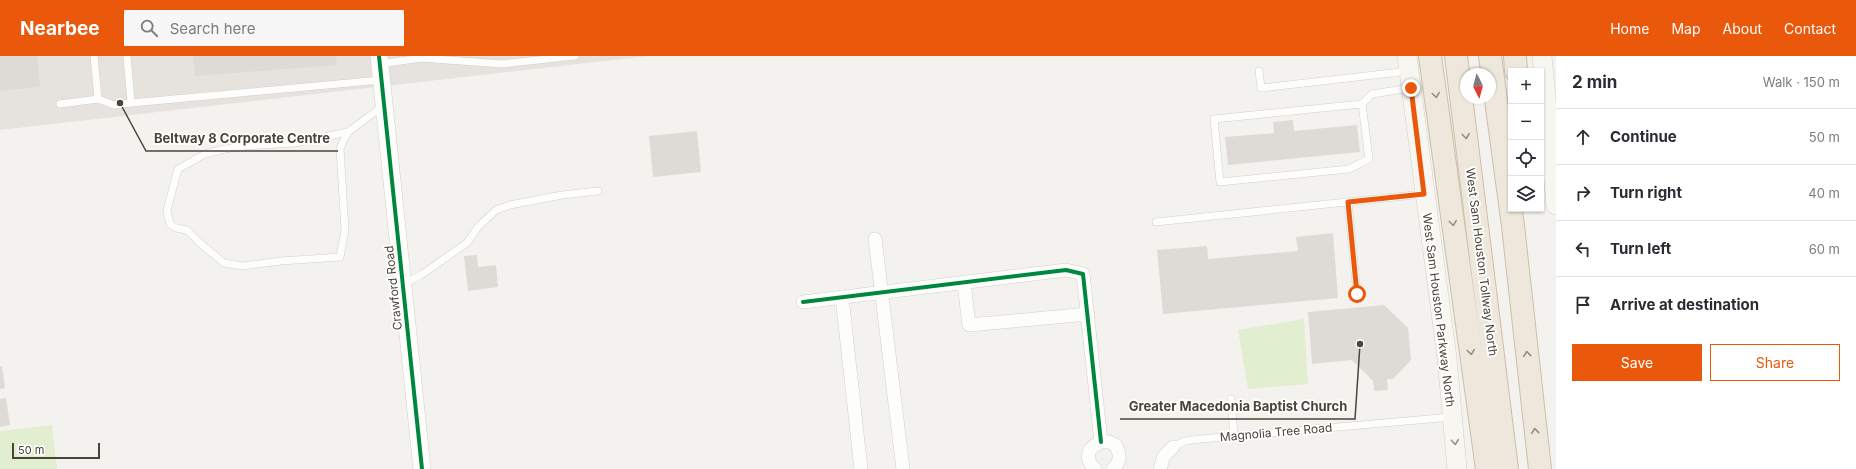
<!DOCTYPE html>
<html lang="en">
<head>
<meta charset="utf-8">
<style>
  body { margin:0; font-family:Inter,sans-serif; background:#f7f7f7; color:#2b2b33 }
  .controls { position:absolute; right:12px; top:12px; display:grid; overflow:hidden; border-radius:0px; box-shadow:0 1px 3px #0004 }
  .controls button { width:36px; height:36px; display:grid; place-items:center; padding:0; border:0; border-bottom:1px solid #e1e1e2; background:#fff; color:#2b2b33; font:20px sans-serif }
  .compass { position:absolute; left:1460px; top:12px; width:36px; height:36px; border-radius:50%; background:#fff; box-shadow:0 1px 3px #0004; rotate:174deg }
  .scale { position:absolute; left:12px; bottom:10px; width:88px; box-sizing:border-box; padding-left:4px; border:2px solid #4b4439; border-top:0; font-size:11px; line-height:14px; white-space:nowrap; color:#4b4439; -webkit-text-stroke:3px #fff; paint-order:stroke }
  .stop { position:absolute; width:12px; height:12px; margin:-9px; border:3px solid #ea580c; border-radius:50%; background:#fff }
  .stop.end { background:#ea580c; border-color:#fff; box-shadow:0 1px 4px #0008 }
  .list { margin:0; padding:0; list-style:none }
  h2 { display:flex; justify-content:space-between; align-items:center; height:52px; margin:0; padding:0 16px; font-size:17px }
  h2 small { font-size:13px; font-weight:400; color:#7c7c81 }
  .list li { display:grid; grid-template-columns:26px 1fr auto; gap:12px; align-items:center; box-sizing:border-box; height:56px; padding:0 16px; border-top:1px solid #e1e1e2 }
  .list b { display:block; font-size:15px; white-space:nowrap }
  .list em { font-size:13px; font-style:normal; color:#7c7c81 }
  .actions { display:flex; gap:8px; padding:12px 16px }
  .actions a { flex:1; padding:9px 0; border:1px solid #ea580c; border-radius:0px; text-align:center; font-size:14px; color:#ea580c }
  .actions .main { background:#ea580c; color:#fff }
  .icon { flex:none; width:22px; height:22px; fill:none; stroke:currentColor; stroke-width:2; stroke-linecap:round; stroke-linejoin:round }
  .map { position:relative; flex:none; width:1556px; height:413px; overflow:hidden }
  header { display:flex; align-items:center; gap:24px; box-sizing:border-box; height:56px; padding:0 20px; background:#ea580c; color:#fff }
  header strong { font-size:19px }
  nav { display:flex; gap:22px; margin-inline-start:auto; font-size:14px }
  .search { width:280px; height:36px; background:#f7f7f7; display:flex; align-items:center; gap:10px; box-sizing:border-box; padding:0 14px; border-radius:0px; color:#7c7c81; font-size:15px }
  main { display:flex }
  aside { flex:1; background:#fff }
  .map>svg:first-child { display:block }
</style>
</head>
<body>
<header>
<strong>Nearbee</strong>
<div class="search"><svg class="icon" aria-label="search" viewBox="0 0 24 24"><circle cx="10" cy="10" r="6"/><path d="M15 15l6 6"/></svg>Search here</div>
<nav><a>Home</a><a>Map</a><a>About</a><a>Contact</a></nav>
</header>
<main>
<div class="map">
<svg width="1556" height="413" viewBox="0 0 1556 413">
  <rect width="100%" height="100%" fill="#f4f2ee"/>
  <path fill="#e6e2de" d="M0 0H649L0 74Z"/>
  <g fill="#e1eecf">
    <path d="M1304 263 1308 328 1248 333 1238 274Z"/>
    <path d="M52 369 57 413H0V375Z"/>
  </g>
  <g fill="#dedbd6">
    <path d="M0 0H37L40 31 0 35Z"/>
    <path d="M193 0H336L337 9 195 20Z"/>
    <path d="M1293 64 1294 75 1357 69 1360 96 1228 109 1225 81 1274 77 1273 66Z"/>
    <path d="M697 75 701 116 653 121 649 80Z"/>
    <path d="M1333 177 1338 242 1163 258 1157 194 1207 190 1208 203 1298 195 1296 181Z"/>
    <path d="M477 199 478 211 496 209 498 231 468 235 464 200Z"/>
    <path d="M1384 249 1408 272 1411 304 1393 323H1387L1388 334 1374 335 1373 325 1352 304 1312 308 1308 256Z"/>
    <path d="M0 310H2L5 332 0 333Z"/>
    <path d="M6 342 10 369 0 371V343Z"/>
  </g>
  <g fill="none" stroke-linecap="round" stroke-linejoin="round">
    <g stroke="#d2d0cb" stroke-width="8">
      <g id="service">
        <path d="M127 0 131 47 381 24"/>
        <path d="M380 8 421 2 502 8 575 0"/>
        <path d="M1259 15 1261 32 1409 15"/>
        <path d="M98 43 114 49 131 47"/>
        <path d="M60 48 98 43 94 0"/>
        <path d="M1362 48 1369 103 1349 113 1220 126 1214 63 1362 48 1372 38 1411 32"/>
        <path d="M348 76 295 87 245 90 225 93 205 98 178 113 167 154 170 168 176 172 187 174 201 188 224 207 242 210 281 205 340 201 345 174 340 92 348 76 383 50"/>
        <path d="M1348 146 1357 238"/>
        <path d="M1156 166 1424 138"/>
        <path d="M403 228 421 219 467 187 478 171 496 154 510 149 562 139 598 135"/>
        <path d="M1231 343 1234 380"/>
        <path d="M1173 391 1185 385 1200 383 1452 361"/>
      </g>
    </g>
    <g stroke="#d2d0cb" stroke-width="14">
      <g id="minor">
        <path d="M875 183 903 413"/>
        <path d="M964 227 969 269 1088 258"/>
        <path d="M842 241 861 413"/>
        <path d="M803 246 1066 214 1083 218 1101 386"/>
        <path d="M1095 413C1072 391 1117 372 1119 399 1120 405 1117 409 1113 413"/>
        <path d="M1160 413 1164 400 1173 391"/>
      </g>
    </g>
    <g stroke="#d2d0cb" stroke-width="18">
      <path id="tertiary" d="M379 0 422 413"/>
    </g>
    <g stroke="#d3cfc5" stroke-width="20">
      <g id="secondary">
        <path d="M1407 0 1447 302 1457 413"/>
        <path d="M1542 0 1556 149"/>
      </g>
    </g>
    <g stroke="#ccbfa9" stroke-width="24">
      <g id="motorway">
        <path d="M1430 0 1487 413"/>
        <path d="M1456 0 1507 413"/>
        <path d="M1490 0 1513 170 1540 413"/>
        <path d="M1515 0 1516 15"/>
      </g>
    </g>
    <use href="#service" stroke="#fdfdfc" stroke-width="7"/>
    <use href="#minor" stroke="#fdfdfc" stroke-width="13"/>
    <use href="#tertiary" stroke="#fdfdfc" stroke-width="17"/>
    <use href="#secondary" stroke="#f7f6f1" stroke-width="19"/>
    <use href="#motorway" stroke="#ede8db" stroke-width="22"/>
    <g stroke="#fff" stroke-width="6">
      <g id="cycleway">
        <path d="M379 0 422 413"/>
        <path d="M803 246 1066 214 1083 218 1101 386"/>
      </g>
    </g>
    <use href="#cycleway" stroke="#00873e" stroke-width="4"/>
  </g>
  <defs><path id="oneway-chevron" d="M-2-3.5L2.5 0L-2 3.5" fill="none" stroke-width="1.6" stroke-linecap="round" stroke-linejoin="round"/></defs>
  <g stroke="#948e82">
    <use href="#oneway-chevron" transform="translate(1436 39) rotate(82)"/>
    <use href="#oneway-chevron" transform="translate(1466 80) rotate(83)"/>
    <use href="#oneway-chevron" transform="translate(1453 167) rotate(82)"/>
    <use href="#oneway-chevron" transform="translate(1471 296) rotate(82)"/>
    <use href="#oneway-chevron" transform="translate(1527 298) rotate(-96)"/>
    <use href="#oneway-chevron" transform="translate(1535 375) rotate(-96)"/>
  </g>
  <use stroke="#98948c" href="#oneway-chevron" transform="translate(1455 386) rotate(85)"/>
  <g fill="none" stroke-linecap="round" stroke-linejoin="round">
    <path stroke="#ea580c" stroke-width="5" d="M1357 238 1348 146 1424 138 1411 32"/>
  </g>
  <g text-anchor="middle" dominant-baseline="central" stroke-width="3.5" stroke-linejoin="round" paint-order="stroke">
    <g font-size="12" fill="#4b4439" stroke="#fff">
      <text transform="translate(1482 206) rotate(83)">West Sam Houston Tollway North</text>
      <text transform="translate(393 232) rotate(-96)">Crawford Road</text>
      <text transform="translate(1439 254) rotate(83)">West Sam Houston Parkway North</text>
      <text transform="translate(1276 376) rotate(-5)">Magnolia Tree Road</text>
    </g>
  </g>
  <path fill="none" stroke="#4b4439" stroke-width="1.5" d="M120 47L146 95H338M1360 288L1355 363H1120"/>
  <g fill="#4b4439" stroke="#fff" stroke-width="1.5">
    <circle cx="120" cy="47" r="4"/>
    <circle cx="1360" cy="288" r="4"/>
  </g>
  <g font-size="13" text-anchor="middle" font-weight="bold" fill="#4b4439" stroke="#fff" stroke-width="3.5" stroke-linejoin="round" paint-order="stroke">
    <text x="242" y="87">Beltway 8 Corporate Centre</text>
    <text x="1238" y="355">Greater Macedonia Baptist Church</text>
  </g>
</svg>
<div class="controls">
<button>+</button>
<button>−</button>
<button><svg class="icon" aria-label="locate" viewBox="0 0 24 24"><circle cx="12" cy="12" r="6"/><path d="M12 2v4M12 18v4M2 12h4M18 12h4"/></svg></button>
<button><svg class="icon" aria-label="layers" viewBox="0 0 24 24"><path d="M12 4l9 5-9 5-9-5zM3 14l9 5 9-5"/></svg></button>
</div>
<svg class="compass" viewBox="-18 -18 36 36"><path d="M0-13l5 13h-10z" fill="#e53935"/><path d="M0 13l5-13h-10z" fill="#7c7c81"/></svg>
<div class="scale">50 m</div>
<div class="stop" style="left:1357px;top:238px"></div>
<div class="stop end" style="left:1411px;top:32px"></div>
</div>
<aside>
<h2>2 min<small>Walk · 150 m</small></h2>
<ul class="list">
<li><svg class="icon" aria-label="ahead" viewBox="0 0 24 24"><path d="M12 20V5M6 11l6-6 6 6"/></svg><div><b>Continue</b></div><em>50 m</em></li>
<li><svg class="icon" aria-label="right" viewBox="0 0 24 24"><path d="M7 20v-9h11M14 6l5 5-5 5"/></svg><div><b>Turn right</b></div><em>40 m</em></li>
<li><svg class="icon" aria-label="left" viewBox="0 0 24 24"><path d="M17 20v-9H6M10 6l-5 5 5 5"/></svg><div><b>Turn left</b></div><em>60 m</em></li>
<li><svg class="icon" aria-label="arrive" viewBox="0 0 24 24"><path d="M6 21V4h12l-3 4 3 4H6"/></svg><div><b>Arrive at destination</b></div></li>
</ul>
<div class="actions"><a class="main">Save</a><a>Share</a></div>
</aside>
</main>
</body>
</html>
